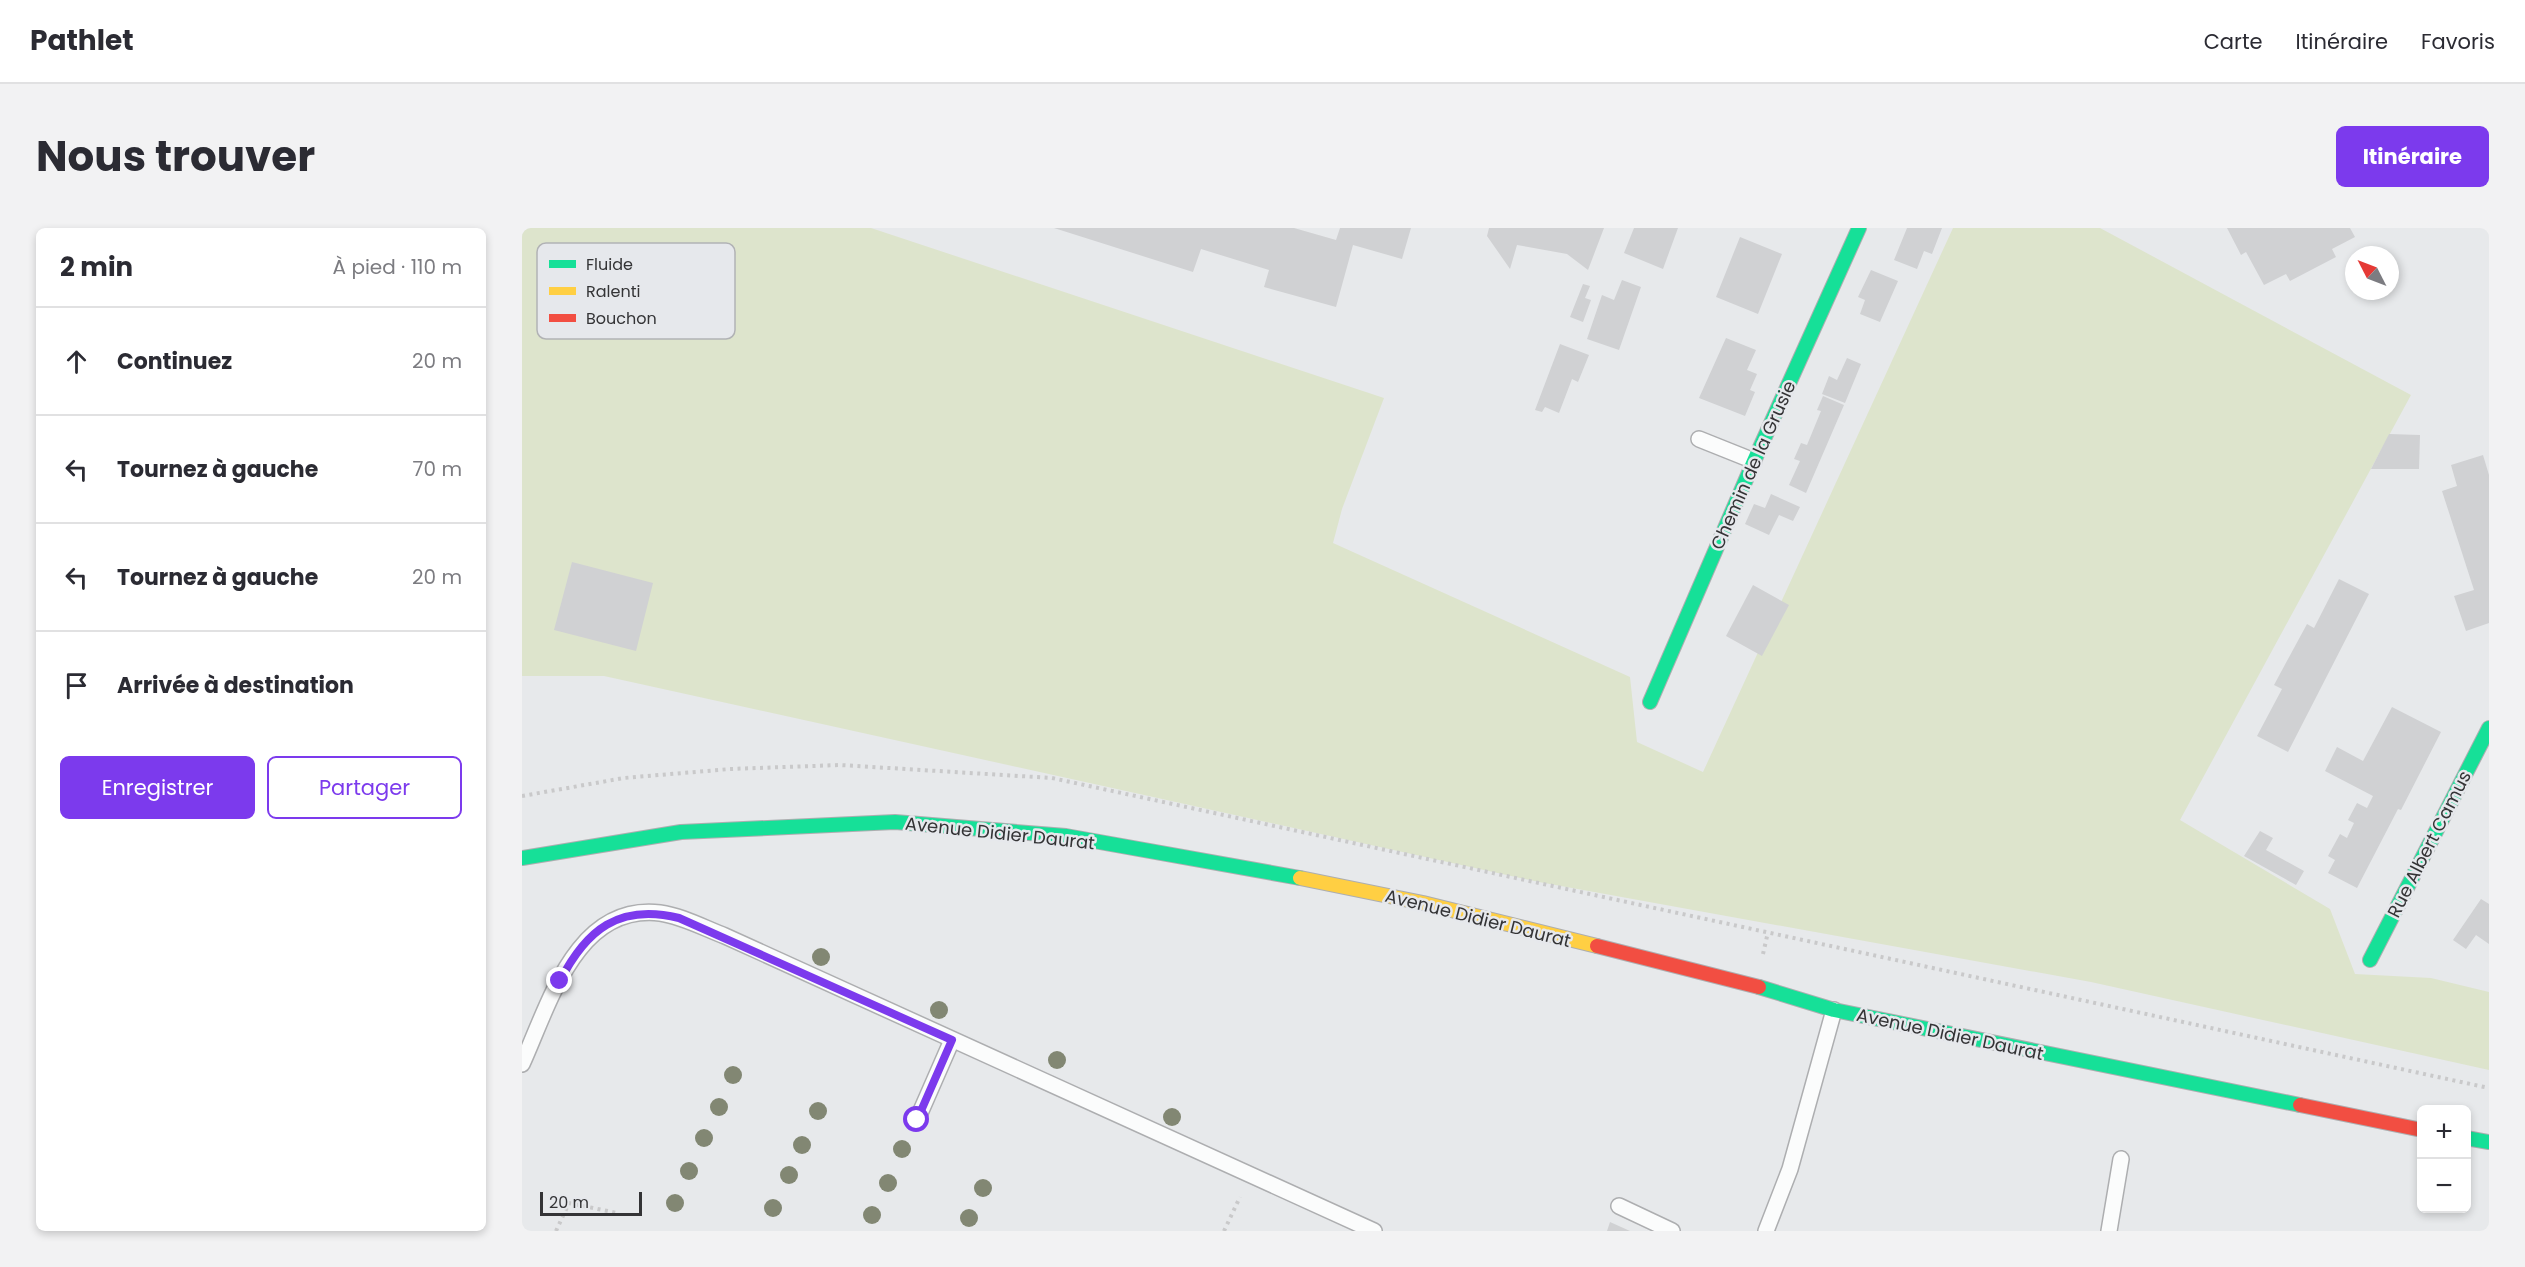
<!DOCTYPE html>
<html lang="fr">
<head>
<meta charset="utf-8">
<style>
  body { margin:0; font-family:Poppins,sans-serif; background:#f2f2f3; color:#2b2b33 }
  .controls { position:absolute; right:18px; bottom:18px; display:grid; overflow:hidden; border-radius:9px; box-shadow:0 3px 9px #0003 }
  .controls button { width:54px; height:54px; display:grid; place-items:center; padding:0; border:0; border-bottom:2px solid #e1e1e2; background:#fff; color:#2b2b33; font:30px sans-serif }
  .compass { position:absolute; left:1823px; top:18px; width:54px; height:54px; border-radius:50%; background:#fff; box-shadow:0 3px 9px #0003; rotate:312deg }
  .scale { position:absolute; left:18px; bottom:15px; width:102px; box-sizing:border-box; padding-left:6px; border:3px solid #343436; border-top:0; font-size:16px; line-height:21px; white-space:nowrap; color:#343436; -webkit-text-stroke:4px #e6e8ec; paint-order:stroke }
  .stop { position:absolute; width:18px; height:18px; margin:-14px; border:4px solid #7c3aed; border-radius:50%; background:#fff }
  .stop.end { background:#7c3aed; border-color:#fff; box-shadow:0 2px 6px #0008 }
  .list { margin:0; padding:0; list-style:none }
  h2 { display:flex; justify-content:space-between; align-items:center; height:78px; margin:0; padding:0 24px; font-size:26px }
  h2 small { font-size:20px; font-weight:400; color:#7c7c81 }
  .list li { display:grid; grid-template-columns:39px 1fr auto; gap:18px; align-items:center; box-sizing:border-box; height:108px; padding:0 24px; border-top:2px solid #e1e1e2 }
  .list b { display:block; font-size:22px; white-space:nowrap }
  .list em { font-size:20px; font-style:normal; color:#7c7c81 }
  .actions { display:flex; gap:12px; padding:18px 24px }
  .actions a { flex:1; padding:14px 0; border:2px solid #7c3aed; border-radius:9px; text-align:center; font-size:21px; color:#7c3aed }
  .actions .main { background:#7c3aed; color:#fff }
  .icon { flex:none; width:33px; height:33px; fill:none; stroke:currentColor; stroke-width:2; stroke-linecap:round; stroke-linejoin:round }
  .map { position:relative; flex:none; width:1967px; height:1003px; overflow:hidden; border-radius:9px }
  header { display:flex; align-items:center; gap:36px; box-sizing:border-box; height:84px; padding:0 30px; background:#fff; border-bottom:2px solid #e1e1e2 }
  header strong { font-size:28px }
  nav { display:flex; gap:33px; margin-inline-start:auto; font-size:21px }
  .intro { display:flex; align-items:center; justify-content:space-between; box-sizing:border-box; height:144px; padding:0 36px }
  h1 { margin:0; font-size:42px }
  .button { padding:15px 27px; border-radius:9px; background:#7c3aed; color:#fff; font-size:21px; font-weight:700 }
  main { display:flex; gap:36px; padding:0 36px }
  aside { flex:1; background:#fff; border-radius:9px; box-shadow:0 3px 9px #0003 }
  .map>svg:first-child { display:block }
</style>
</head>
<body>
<header>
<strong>Pathlet</strong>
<nav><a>Carte</a><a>Itinéraire</a><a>Favoris</a></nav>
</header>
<div class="intro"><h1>Nous trouver</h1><a class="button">Itinéraire</a></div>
<main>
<aside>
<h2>2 min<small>À pied · 110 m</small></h2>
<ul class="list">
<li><svg class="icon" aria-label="ahead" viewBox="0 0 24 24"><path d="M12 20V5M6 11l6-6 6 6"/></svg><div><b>Continuez</b></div><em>20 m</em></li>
<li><svg class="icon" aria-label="left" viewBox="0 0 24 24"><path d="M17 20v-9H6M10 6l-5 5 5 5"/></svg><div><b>Tournez à gauche</b></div><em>70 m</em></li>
<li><svg class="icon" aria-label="left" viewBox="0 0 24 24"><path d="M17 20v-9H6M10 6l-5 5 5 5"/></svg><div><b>Tournez à gauche</b></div><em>20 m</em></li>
<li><svg class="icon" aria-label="arrive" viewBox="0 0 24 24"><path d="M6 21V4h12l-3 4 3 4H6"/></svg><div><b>Arrivée à destination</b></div></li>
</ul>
<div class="actions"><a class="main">Enregistrer</a><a>Partager</a></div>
</aside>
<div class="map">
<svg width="1967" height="1003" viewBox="0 0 1967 1003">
  <rect width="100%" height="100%" fill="#e7e9eb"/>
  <path fill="#dde4cc" d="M0 0H349L862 170 820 281 811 315 1108 449 1115 514 1181 544 1431 0H1578L1889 167 1658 592 1808 681 1833 746 1909 750 1967 764V842L1569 754 1017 654 82 448H0Z"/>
  <g fill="#d0d1d3">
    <path d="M532 0H772L814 12 818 0H889L880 31 831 17 814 79 742 59 747 42 679 21 671 44Z"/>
    <path d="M967 0H1082L1066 42 1045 26 995 17 988 41 965 8Z"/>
    <path d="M1112 0H1156L1141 41 1102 25Z"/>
    <path d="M1385 0H1420L1410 26 1402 23 1395 41 1372 32Z"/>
    <path d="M1705 0H1828L1833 9 1810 21 1814 29 1768 53 1764 46 1742 57 1724 24 1719 27Z"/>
    <path d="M1218 9 1260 26 1236 86 1194 69Z"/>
    <path d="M1349 42 1376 53 1358 94 1338 86 1343 72 1336 69Z"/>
    <path d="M1100 52 1119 59 1097 122 1065 111 1080 67 1092 72Z"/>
    <path d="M1061 56 1068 58 1063 70 1069 72 1061 94 1048 89Z"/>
    <path d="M1204 110 1234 122 1225 142 1235 146 1228 162 1233 164 1223 188 1177 170Z"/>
    <path d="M1038 116 1067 127 1056 154 1050 151 1037 185 1023 179 1020 184 1013 182Z"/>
    <path d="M1325 130 1339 136 1323 175 1300 166 1307 148 1315 152Z"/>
    <path d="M1301 168 1322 177 1284 265 1267 257 1278 233 1272 231 1279 215 1285 217 1299 183 1295 182Z"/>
    <path d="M1867 206 1898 207 1897 241H1849Z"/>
    <path d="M1961 227 1967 247V395L1944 403 1932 368 1952 362 1920 263 1935 258 1929 237Z"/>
    <path d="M1249 266 1278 279 1271 293 1257 287 1247 307 1223 296 1232 276 1243 280Z"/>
    <path d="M50 334 131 355 114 423 32 402Z"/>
    <path d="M1817 351 1847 366 1766 524 1735 508 1760 461 1752 457 1785 396 1792 400Z"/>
    <path d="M1231 357 1267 377 1240 428 1204 408Z"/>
    <path d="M1870 479 1919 504 1879 582 1876 581 1835 660 1806 645 1813 632 1806 628 1818 606 1825 610 1832 595 1826 592 1835 575 1845 580 1851 568 1803 543 1815 519 1841 533Z"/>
    <path d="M1738 603 1751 610 1744 622 1782 643 1774 657 1722 628Z"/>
    <path d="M1959 671 1967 676V716L1954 707 1944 721 1931 712Z"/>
    <path d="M1088 994 1108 1003H1085Z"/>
  </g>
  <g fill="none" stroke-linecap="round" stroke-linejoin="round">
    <g stroke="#adaeb0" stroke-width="18">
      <g id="lane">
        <path d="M1177 211 1232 233"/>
        <path d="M0 836C27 777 54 675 138 685 160 688 182 700 203 708L852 1003"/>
        <path d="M395 892 430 812"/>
        <path d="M1097 978 1150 1003"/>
        <path d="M1244 1003 1268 941 1312 782"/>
        <path d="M1587 1003 1599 931"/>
      </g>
    </g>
    <g stroke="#adaeb0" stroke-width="16">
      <g id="fast">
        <path d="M1128 474 1232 233 1337 0"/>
        <path d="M0 630 159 604 373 594 544 608 778 650"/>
        <path d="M1848 732 1967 500"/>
        <path d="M1237 759 1312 782 1778 877"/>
        <path d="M1944 910 1967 914"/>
      </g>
    </g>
    <g stroke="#adaeb0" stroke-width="16">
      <path id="slow" d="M778 650 901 675 1075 718"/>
    </g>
    <g stroke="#adaeb0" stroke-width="16">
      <g id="jam">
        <path d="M1075 718 1237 759"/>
        <path d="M1778 877 1900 902"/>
      </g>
    </g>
    <g stroke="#c9c9ca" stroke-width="4" stroke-dasharray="3 4.5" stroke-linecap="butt">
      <path d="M0 568 102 550 208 541 318 537 530 550 1967 860"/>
      <path d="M1241 726 1246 704"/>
      <path d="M34 1003 47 975 95 985"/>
      <path d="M702 1003 718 969"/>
    </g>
    <use href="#lane" stroke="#fbfcfc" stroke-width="15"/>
    <use href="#fast" stroke="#16e098" stroke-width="14"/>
    <use href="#slow" stroke="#ffcf43" stroke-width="14"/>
    <use href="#jam" stroke="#f24e42" stroke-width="14"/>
  </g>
  <g fill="#828773">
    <circle cx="299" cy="729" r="9"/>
    <circle cx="417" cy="782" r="9"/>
    <circle cx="535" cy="832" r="9"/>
    <circle cx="211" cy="847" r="9"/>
    <circle cx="197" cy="879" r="9"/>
    <circle cx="296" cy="883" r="9"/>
    <circle cx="650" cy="889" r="9"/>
    <circle cx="182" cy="910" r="9"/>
    <circle cx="280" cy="917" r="9"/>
    <circle cx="380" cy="921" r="9"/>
    <circle cx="167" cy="943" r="9"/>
    <circle cx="267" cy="947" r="9"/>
    <circle cx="366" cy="955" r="9"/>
    <circle cx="461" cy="960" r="9"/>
    <circle cx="153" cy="975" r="9"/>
    <circle cx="251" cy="980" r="9"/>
    <circle cx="350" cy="987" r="9"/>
    <circle cx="447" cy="990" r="9"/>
  </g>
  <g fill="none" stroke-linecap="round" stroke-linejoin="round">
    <path stroke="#7c3aed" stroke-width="8" d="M38 753C64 702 97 675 157 690L430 812 395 892"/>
  </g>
  <g text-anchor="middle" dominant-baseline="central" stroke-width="5" stroke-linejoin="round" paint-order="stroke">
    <g font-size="18" fill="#343436" stroke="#e6e8ec">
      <text transform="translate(1231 237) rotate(-66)">Chemin de la Grusie</text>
      <text transform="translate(478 605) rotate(6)">Avenue Didier Daurat</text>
      <text transform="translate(1907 616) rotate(-63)">Rue Albert Camus</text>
      <text transform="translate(956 690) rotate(14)">Avenue Didier Daurat</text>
      <text transform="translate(1428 806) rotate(12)">Avenue Didier Daurat</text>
    </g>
  </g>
  <rect x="15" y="15" width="198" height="96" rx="9" fill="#e6e8ec" stroke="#b1b2b5" stroke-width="1.5"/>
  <rect x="27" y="32" width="27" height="8" fill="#16e098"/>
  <rect x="27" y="59" width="27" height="8" fill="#ffcf43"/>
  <rect x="27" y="86" width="27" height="8" fill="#f24e42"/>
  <g font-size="16" fill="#343436">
    <text x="64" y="42">Fluide</text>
    <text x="64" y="69">Ralenti</text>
    <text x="64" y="96">Bouchon</text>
  </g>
</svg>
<div class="controls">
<button>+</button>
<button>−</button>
</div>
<svg class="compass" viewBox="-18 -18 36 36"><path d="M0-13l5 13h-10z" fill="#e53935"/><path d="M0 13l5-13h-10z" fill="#7c7c81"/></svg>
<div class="scale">20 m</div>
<div class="stop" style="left:395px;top:892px"></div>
<div class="stop end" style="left:38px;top:753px"></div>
</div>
</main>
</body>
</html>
